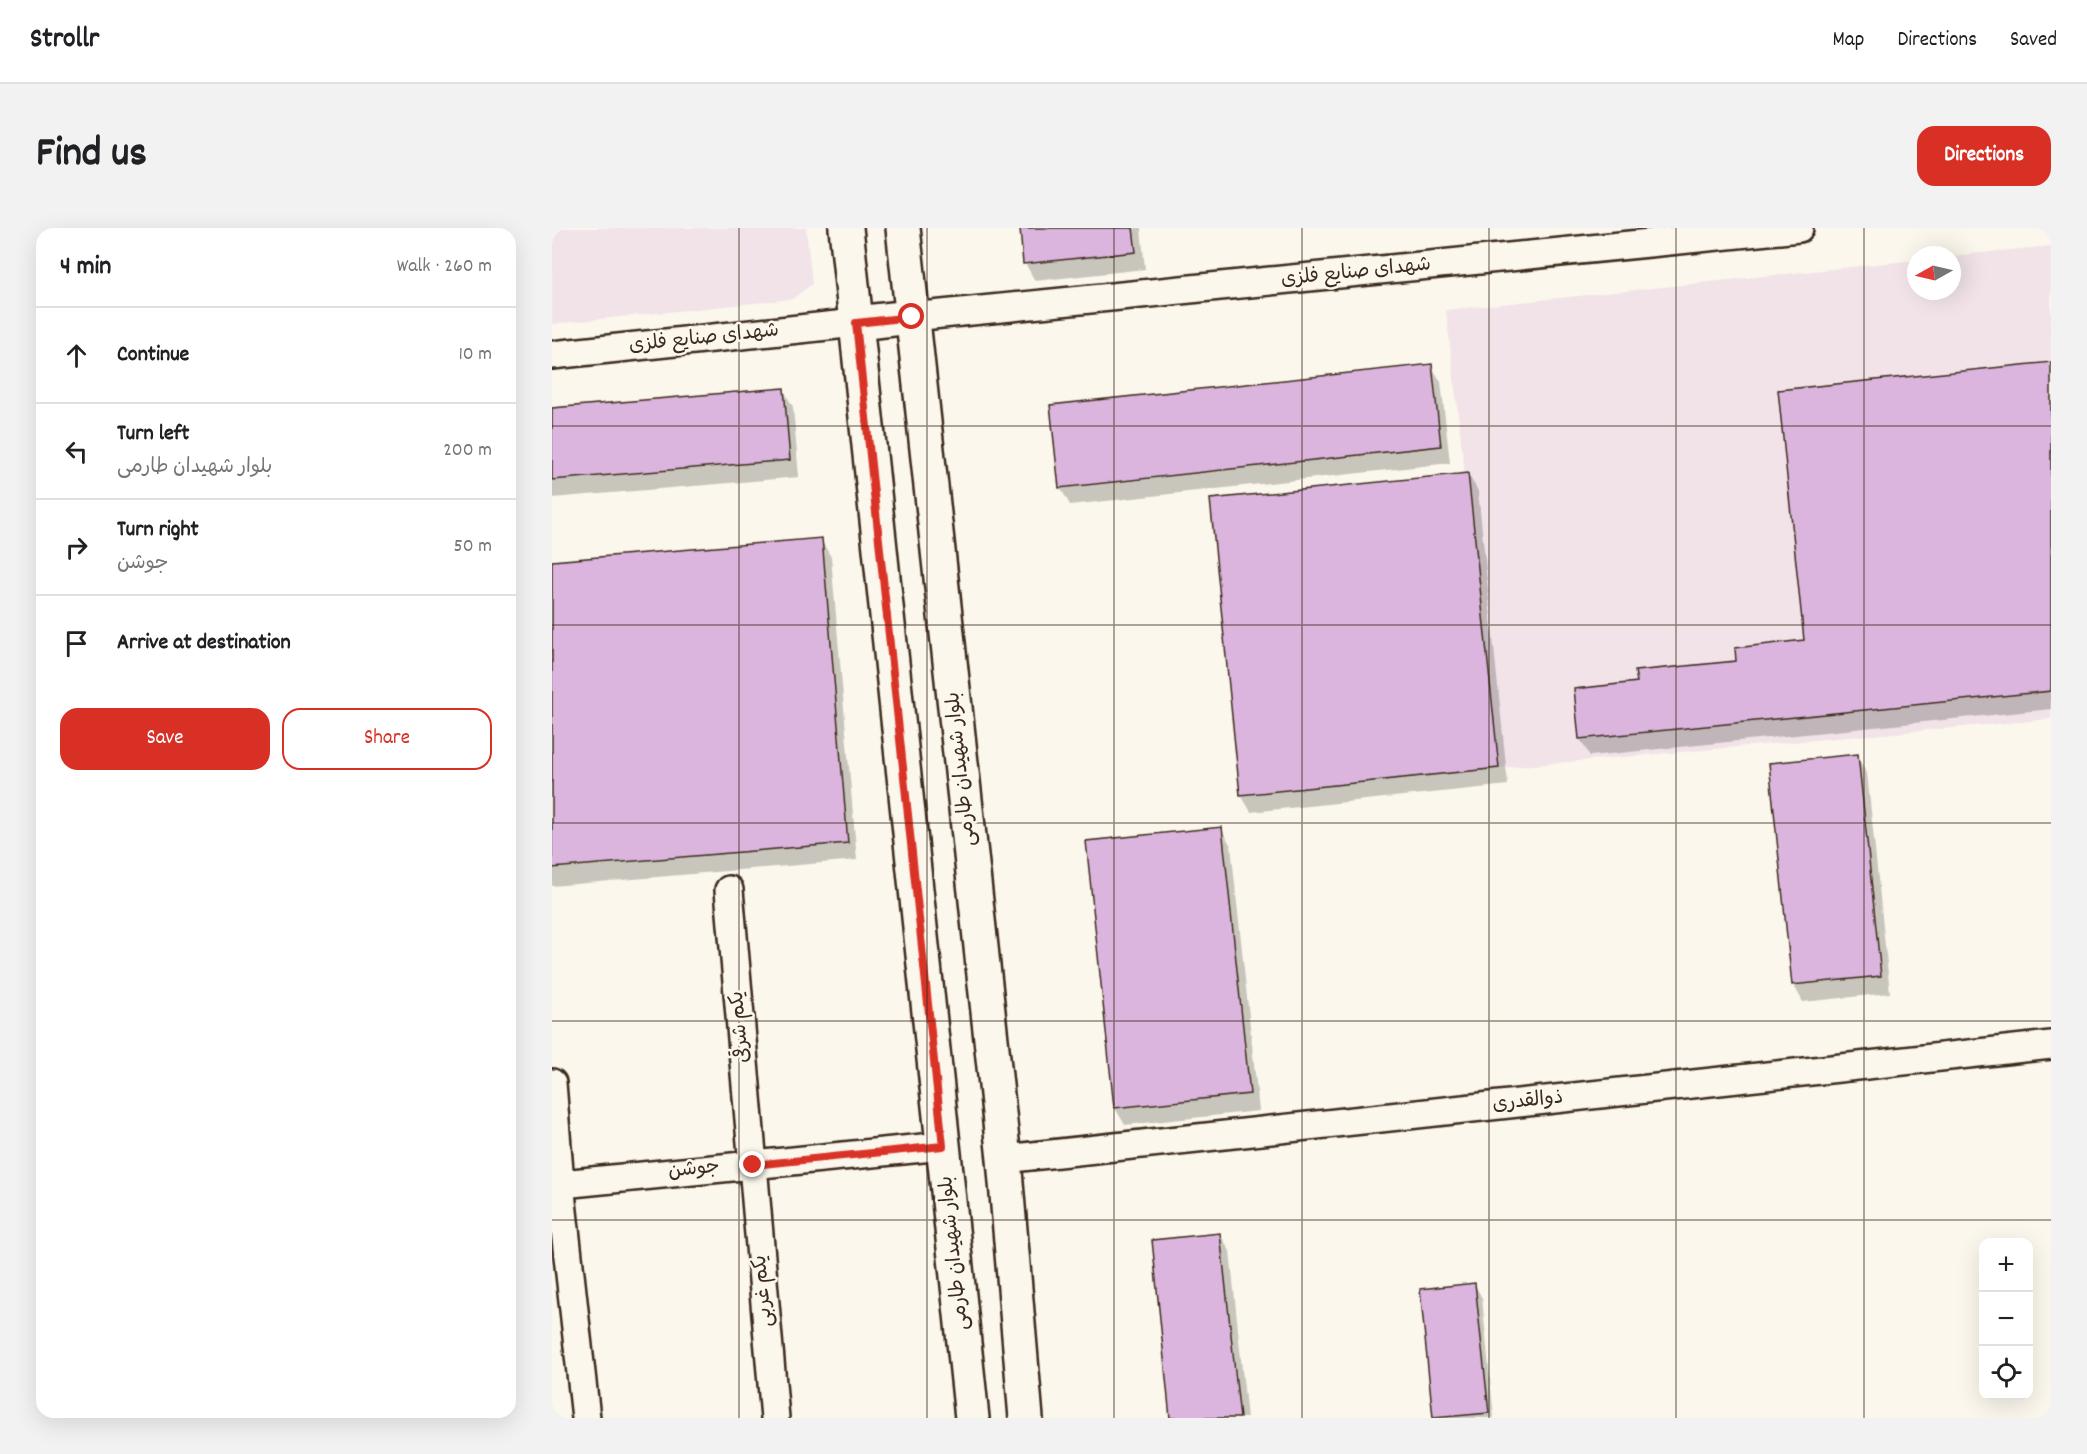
<!DOCTYPE html>
<html lang="en">
<head>
<meta charset="utf-8">
<style>
  body { margin:0; font-family:Dekko,"Playpen Sans Arabic",sans-serif; background:#f2f2f2; color:#202124 }
  .controls { position:absolute; right:18px; bottom:18px; display:grid; overflow:hidden; border-radius:12px; box-shadow:0 6px 24px #0002 }
  .controls button { width:54px; height:54px; display:grid; place-items:center; padding:0; border:0; border-bottom:2px solid #e0e0e0; background:#fff; color:#202124; font:30px sans-serif }
  .compass { position:absolute; left:1355px; top:18px; width:54px; height:54px; border-radius:50%; background:#fff; box-shadow:0 6px 24px #0002; rotate:262deg }
  .stop { position:absolute; width:18px; height:18px; margin:-14px; border:4px solid #d93025; border-radius:50%; background:#fff }
  .stop.end { background:#d93025; border-color:#fff; box-shadow:0 2px 6px #0008 }
  .list { margin:0; padding:0; list-style:none }
  h2 { display:flex; justify-content:space-between; align-items:center; height:78px; margin:0; padding:0 24px; font-size:26px }
  h2 small { font-size:20px; font-weight:400; color:#757577 }
  .list li { display:grid; grid-template-columns:39px 1fr auto; gap:18px; align-items:center; box-sizing:border-box; height:96px; padding:0 24px; border-top:2px solid #e0e0e0 }
  .list b { display:block; font-size:22px; white-space:nowrap }
  .list p { margin:0; font-size:20px; white-space:nowrap; color:#757577 }
  .list em { font-size:20px; font-style:normal; color:#757577 }
  .actions { display:flex; gap:12px; padding:18px 24px }
  .actions a { flex:1; padding:14px 0; border:2px solid #d93025; border-radius:18px; text-align:center; font-size:21px; color:#d93025 }
  .actions .main { background:#d93025; color:#fff }
  .icon { flex:none; width:33px; height:33px; fill:none; stroke:currentColor; stroke-width:2; stroke-linecap:round; stroke-linejoin:round }
  .map { position:relative; flex:none; width:1499px; height:1190px; overflow:hidden; border-radius:18px }
  header { display:flex; align-items:center; gap:36px; box-sizing:border-box; height:84px; padding:0 30px; background:#fff; border-bottom:2px solid #e0e0e0 }
  header strong { font-size:28px }
  nav { display:flex; gap:33px; margin-inline-start:auto; font-size:21px }
  .intro { display:flex; align-items:center; justify-content:space-between; box-sizing:border-box; height:144px; padding:0 36px }
  h1 { margin:0; font-size:42px }
  .button { padding:15px 27px; border-radius:18px; background:#d93025; color:#fff; font-size:21px; font-weight:700 }
  main { display:flex; gap:36px; padding:0 36px }
  aside { flex:1; background:#fff; border-radius:18px; box-shadow:0 6px 24px #0002 }
  .map>svg:first-child { display:block }
</style>
</head>
<body>
<header>
<strong>Strollr</strong>
<nav><a>Map</a><a>Directions</a><a>Saved</a></nav>
</header>
<div class="intro"><h1>Find us</h1><a class="button">Directions</a></div>
<main>
<aside>
<h2>4 min<small>Walk · 260 m</small></h2>
<ul class="list">
<li><svg class="icon" aria-label="ahead" viewBox="0 0 24 24"><path d="M12 20V5M6 11l6-6 6 6"/></svg><div><b>Continue</b></div><em>10 m</em></li>
<li><svg class="icon" aria-label="left" viewBox="0 0 24 24"><path d="M17 20v-9H6M10 6l-5 5 5 5"/></svg><div><b>Turn left</b><p>بلوار شهیدان طارمی</p></div><em>200 m</em></li>
<li><svg class="icon" aria-label="right" viewBox="0 0 24 24"><path d="M7 20v-9h11M14 6l5 5-5 5"/></svg><div><b>Turn right</b><p>جوشن</p></div><em>50 m</em></li>
<li><svg class="icon" aria-label="arrive" viewBox="0 0 24 24"><path d="M6 21V4h12l-3 4 3 4H6"/></svg><div><b>Arrive at destination</b></div></li>
</ul>
<div class="actions"><a class="main">Save</a><a>Share</a></div>
</aside>
<div class="map">
<svg width="1499" height="1190" viewBox="0 0 1499 1190">
  <rect width="100%" height="100%" fill="#fbf7ec"/>
  <filter id="ink" filterUnits="userSpaceOnUse"><feTurbulence type="fractalNoise" baseFrequency=".0167" numOctaves="2"/><feDisplacementMap in="SourceGraphic" scale="12" xChannelSelector="R" yChannelSelector="G"/><feConvolveMatrix kernelMatrix="1 2 1 2 8 2 1 2 1" color-interpolation-filters="sRGB"/></filter>
  <g filter="url(#ink)">
    <g fill="#f1e3e8">
      <path d="M0 0H254L260 56 240 71 0 96Z"/>
      <path d="M1499 18V491L947 540 894 82 1364 32V63H1400V28Z"/>
    </g>
    <g fill="#0003">
      <path d="M469 0H589L593 41 483 53 473 35Z"/>
      <path d="M1499 135V481L1038 528 1028 511 1023 462 1086 455 1186 434 1254 414Z"/>
      <path d="M879 137 889 154 898 235 518 277 508 259Z"/>
      <path d="M231 161 241 179 247 249 0 270V181Z"/>
      <path d="M916 246 926 263 956 557 699 584 689 567Z"/>
      <path d="M269 312 279 329 305 632 0 658V335Z"/>
      <path d="M1305 528 1315 545 1338 765 1251 774 1241 756Z"/>
      <path d="M669 600 679 618 707 883 573 897 563 880Z"/>
      <path d="M668 1006 678 1023 695 1190H620Z"/>
      <path d="M923 1057 930 1070 942 1190H883L870 1062Z"/>
    </g>
    <g fill="#dbb5dd" stroke="#3b2a1e" stroke-width="1.5">
      <path d="M468 0H581L584 24 471 36Z"/>
      <path d="M1499 134V463L1027 511 1022 461 1085 454 1083 443 1184 433 1183 420 1252 412 1226 162Z"/>
      <path d="M880 136 889 218 507 260 498 177Z"/>
      <path d="M232 160 238 232 0 252V180Z"/>
      <path d="M916 245 947 540 688 567 658 271Z"/>
      <path d="M270 310 296 615 0 640V333Z"/>
      <path d="M1306 526 1329 748 1240 757 1217 535Z"/>
      <path d="M670 599 698 866 562 880 534 613Z"/>
      <path d="M668 1005 688 1190H618L600 1012Z"/>
      <path d="M923 1055 937 1185 881 1190 868 1061Z"/>
    </g>
    <g fill="none" stroke-linecap="round" stroke-linejoin="round">
      <g stroke="#3b2a1e" stroke-width="32">
        <g id="minor">
          <path d="M360 89 1247 0"/>
          <path d="M0 127 304 95"/>
          <path d="M177 662 223 1190"/>
          <path d="M0 855 8 956 34 1190"/>
          <path d="M452 931 1499 817"/>
          <path d="M0 957 391 918"/>
        </g>
      </g>
      <g stroke="#3b2a1e" stroke-width="38">
        <g id="major">
          <path d="M294 0 420 1190"/>
          <path d="M351 0 452 931 474 1190"/>
          <path d="M304 95 360 89"/>
        </g>
      </g>
      <use href="#minor" stroke="#fbf7ec" stroke-width="27"/>
      <use href="#major" stroke="#fbf7ec" stroke-width="33"/>
    </g>
  </g>
  <g fill="none" stroke-linecap="round" stroke-linejoin="round" filter="url(#ink)">
    <path stroke="#d93025" stroke-width="8" d="M201 937 391 918 304 95 360 89"/>
  </g>
  <path fill="none" stroke="#3b2a1e" stroke-width="1.5" stroke-opacity="0.55" d="M187 0V1190M375 0V1190M562 0V1190M750 0V1190M937 0V1190M1124 0V1190M1312 0V1190M0 198H1499M0 397H1499M0 595H1499M0 793H1499M0 992H1499"/>
  <g text-anchor="middle" dominant-baseline="central" stroke-width="5" stroke-linejoin="round" paint-order="stroke">
    <g font-size="20" fill="#3b2a1e" stroke="#fbf7ec">
      <text transform="translate(804 45) rotate(-6)">شهدای صنایع فلزی</text>
      <text transform="translate(152 111) rotate(-6)">شهدای صنایع فلزی</text>
      <text transform="translate(410 541) rotate(-96)">بلوار شهیدان طارمی</text>
      <text transform="translate(189 799) rotate(-95)">یکم شرقی</text>
      <text transform="translate(976 874) rotate(-6)">ذوالقدری</text>
      <text transform="translate(142 942) rotate(-6)">جوشن</text>
      <text transform="translate(403 1025) rotate(-96)">بلوار شهیدان طارمی</text>
      <text transform="translate(212 1063) rotate(-95)">یکم غربی</text>
    </g>
  </g>
</svg>
<div class="controls">
<button>+</button>
<button>−</button>
<button><svg class="icon" aria-label="locate" viewBox="0 0 24 24"><circle cx="12" cy="12" r="6"/><path d="M12 2v4M12 18v4M2 12h4M18 12h4"/></svg></button>
</div>
<svg class="compass" viewBox="-18 -18 36 36"><path d="M0-13l5 13h-10z" fill="#e53935"/><path d="M0 13l5-13h-10z" fill="#757577"/></svg>
<div class="stop" style="left:360px;top:89px"></div>
<div class="stop end" style="left:201px;top:937px"></div>
</div>
</main>
</body>
</html>
